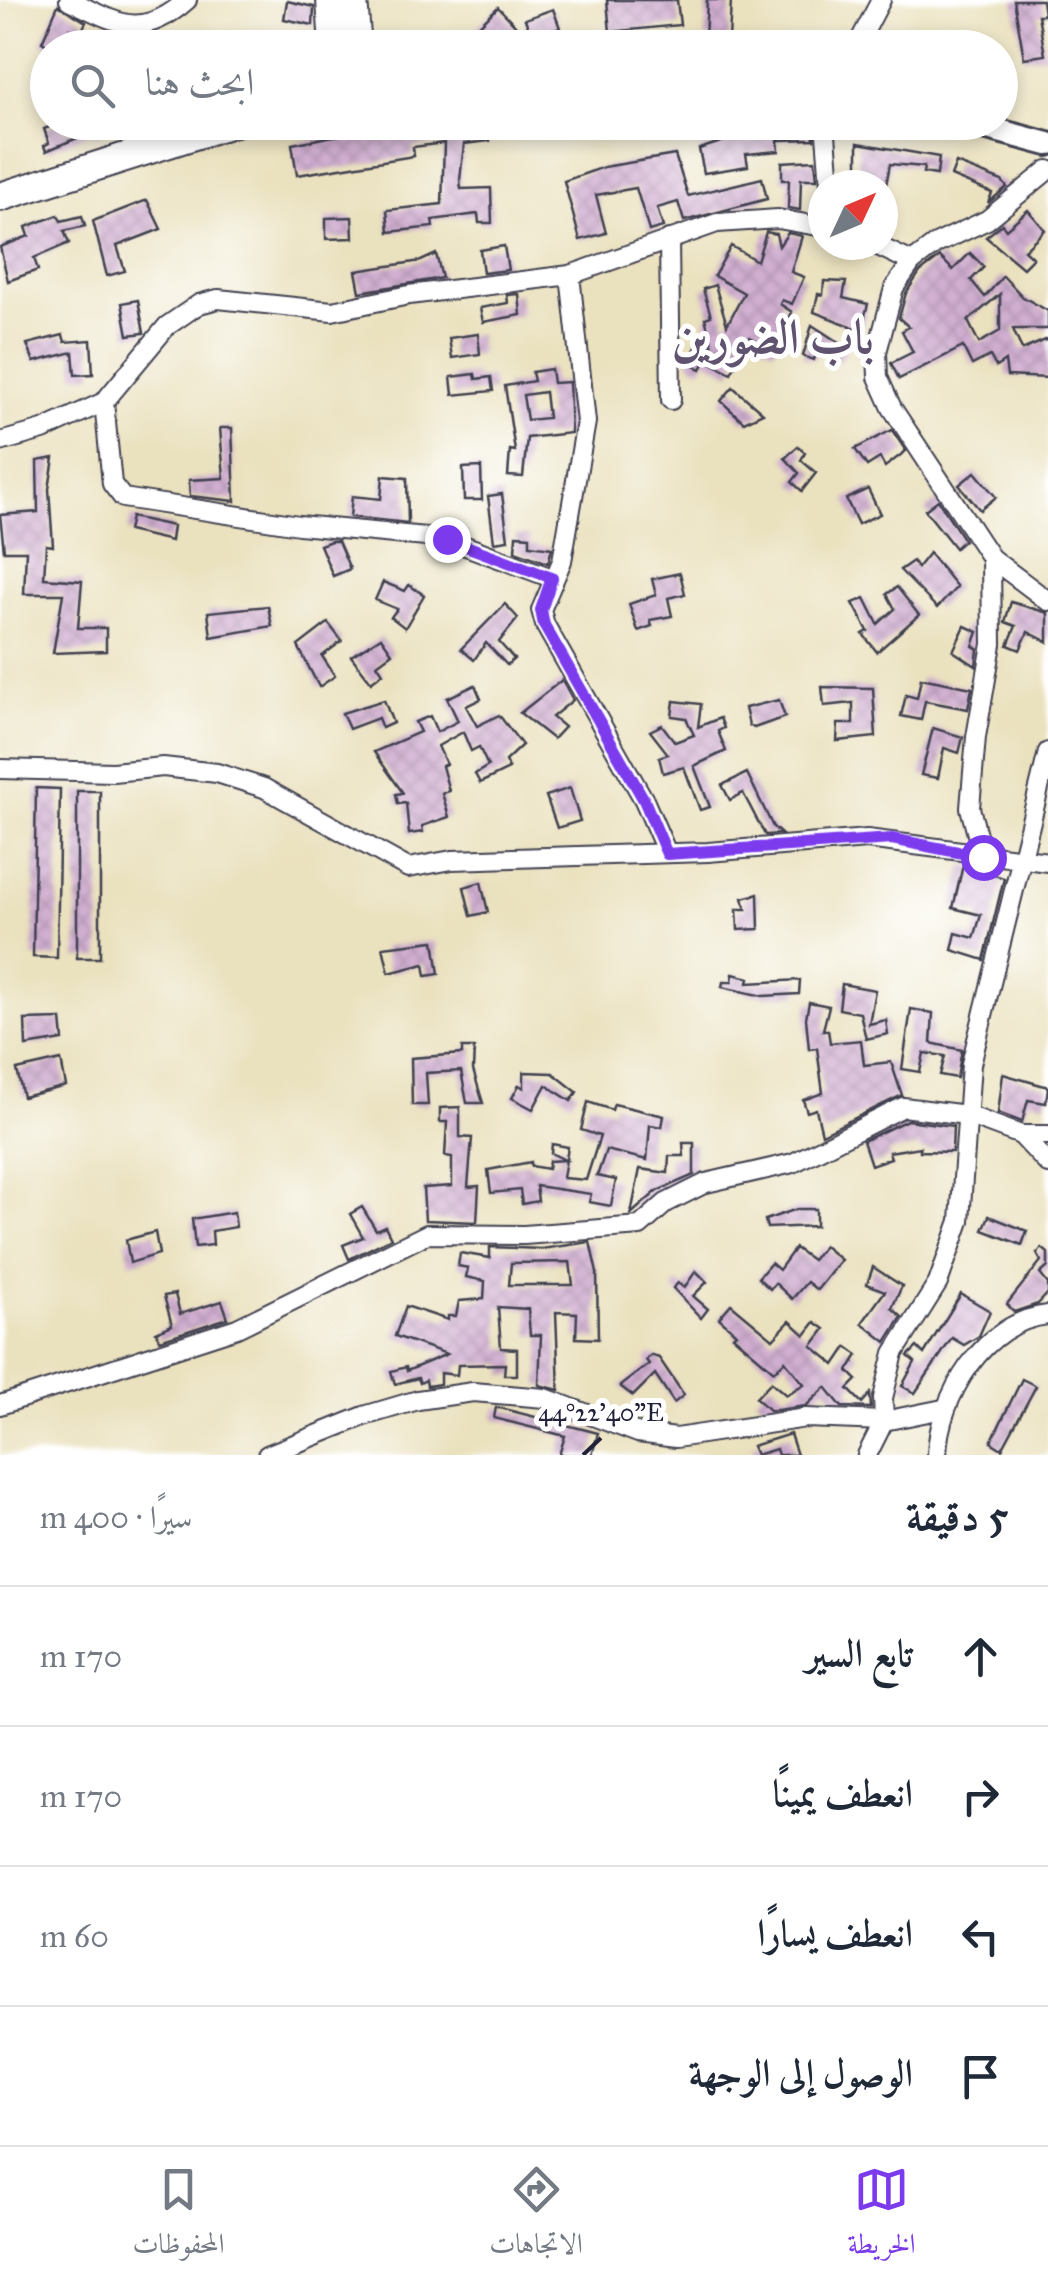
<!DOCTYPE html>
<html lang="ar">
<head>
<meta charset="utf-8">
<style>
  body { margin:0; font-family:"IM FELL Great Primer",Amiri,serif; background:#f2f2f3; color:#1f2937; direction:rtl }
  .compass { position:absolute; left:808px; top:170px; width:90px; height:90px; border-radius:50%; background:#fff; box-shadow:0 5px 15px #0003; rotate:46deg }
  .stop { position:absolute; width:30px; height:30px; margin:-22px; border:8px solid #7c3aed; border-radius:50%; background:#fff }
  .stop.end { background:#7c3aed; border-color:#fff; box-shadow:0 2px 10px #0008 }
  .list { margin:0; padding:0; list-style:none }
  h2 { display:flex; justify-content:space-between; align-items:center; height:130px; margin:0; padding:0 40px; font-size:42px }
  h2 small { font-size:32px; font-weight:400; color:#747a83 }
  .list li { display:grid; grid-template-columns:65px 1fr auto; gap:30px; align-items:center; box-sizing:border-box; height:140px; padding:0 40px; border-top:2px solid #e0e1e3 }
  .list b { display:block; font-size:38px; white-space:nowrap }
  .list em { font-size:32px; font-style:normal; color:#747a83 }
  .icon { flex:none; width:55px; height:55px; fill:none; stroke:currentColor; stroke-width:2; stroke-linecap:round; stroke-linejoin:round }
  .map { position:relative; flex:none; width:1048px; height:1455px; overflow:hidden; direction:ltr }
  .search { position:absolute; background:#fff; box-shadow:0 5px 15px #0003; left:30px; right:30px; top:30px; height:110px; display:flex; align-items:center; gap:25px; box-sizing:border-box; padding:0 35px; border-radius:55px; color:#747a83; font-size:38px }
  .sheet { height:690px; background:#fff }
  nav { display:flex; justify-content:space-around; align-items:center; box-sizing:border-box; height:140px; border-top:2px solid #e0e1e3; background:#fff; font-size:28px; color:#747a83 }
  nav a { display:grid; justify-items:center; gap:5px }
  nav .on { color:#7c3aed }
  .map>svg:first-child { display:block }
</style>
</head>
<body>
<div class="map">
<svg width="1048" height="1455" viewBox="0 0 1048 1455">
  <defs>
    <pattern id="building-cross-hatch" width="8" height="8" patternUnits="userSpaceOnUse" patternTransform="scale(2.5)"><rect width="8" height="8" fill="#d1afd1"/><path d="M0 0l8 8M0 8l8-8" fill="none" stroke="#b396b4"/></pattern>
  </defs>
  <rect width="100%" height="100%" fill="#fff"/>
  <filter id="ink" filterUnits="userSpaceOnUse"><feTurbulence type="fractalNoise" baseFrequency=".01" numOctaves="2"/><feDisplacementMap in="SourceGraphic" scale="20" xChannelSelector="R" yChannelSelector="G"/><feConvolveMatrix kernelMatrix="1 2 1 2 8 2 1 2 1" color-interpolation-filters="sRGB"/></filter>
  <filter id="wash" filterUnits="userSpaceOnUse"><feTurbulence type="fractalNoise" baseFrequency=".0048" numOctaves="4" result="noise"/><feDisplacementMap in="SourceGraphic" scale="40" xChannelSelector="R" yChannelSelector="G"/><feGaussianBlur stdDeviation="2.25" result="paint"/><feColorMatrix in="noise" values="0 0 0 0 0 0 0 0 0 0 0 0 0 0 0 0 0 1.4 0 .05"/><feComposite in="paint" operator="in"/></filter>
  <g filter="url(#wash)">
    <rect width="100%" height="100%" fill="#eae1be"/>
    <g id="blocks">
      <g fill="url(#building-cross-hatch)" fill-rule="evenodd">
        <path d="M607 0H677L680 25 610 32Z"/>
        <path d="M707 0H731L729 40 705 39Z"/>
        <path d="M1014 0H1042L1044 15H1038L1045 55 1024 58Z"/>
        <path d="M287 1 314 7 313 25 284 19Z"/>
        <path d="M58 5 86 22 80 34 69 29 60 48H52L42 42Z"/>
        <path d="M498 7 517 27 496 48H481L469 35Z"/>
        <path d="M553 9 560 28 532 38 525 19Z"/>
        <path d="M72 122H115V123L96 136 94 131 46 151 44 146 49 143 44 129 59 123 66 132 75 127Z"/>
        <path d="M407 122H488L490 141 464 144 460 180 461 189 491 188 492 223H479L478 214 432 220 433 227 389 232 387 210 442 204 444 143 413 147 414 156 297 175 292 144 344 134V129Z"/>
        <path d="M645 122H741L742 128 764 122H813L814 139 778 140 779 151 746 154 748 166 704 173 699 149 724 141 681 140V133L645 140Z"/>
        <path d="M858 143 939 157 937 175 923 173 924 167 890 164 886 185H851L854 171H858Z"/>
        <path d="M675 155 688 196 762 178 767 199 684 221 678 202 657 208 663 227 649 231 636 188 596 195 606 233 580 240 564 181 604 167Z"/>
        <path d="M815 160 817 179H801L800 210 788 208 789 180H782V162Z"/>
        <path d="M956 163 1002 181 1007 187 988 203 992 193 951 176Z"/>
        <path d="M147 200 161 229 117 246 125 271 107 276 93 221Z"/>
        <path d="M1028 210 1045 230 1024 250 1033 258 1023 268 986 237 1002 224 1006 229Z"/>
        <path d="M58 215 61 221 82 216 85 226 64 231 69 243 34 258 38 270 8 281 0 247 29 236 26 227Z"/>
        <path d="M352 217 353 238 326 239V218Z"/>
        <path d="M766 232 776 234 779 246 788 233 802 236 791 272 804 277 792 304 782 300 780 304 792 312 785 330 774 350 750 337 733 360 737 362 731 373 706 360 701 369 688 362 700 340 713 347 705 318 711 316 703 289 715 285 727 325 744 293 714 276 731 246 757 261Z"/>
        <path d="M504 246 508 270 483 273 480 250Z"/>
        <path d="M970 253 984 267 971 280 985 297 1003 276 1023 297 1048 311V329H1013L1022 350 1048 339V378L1007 376 1005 361 996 367 990 356 972 365 963 347 899 379 891 363 913 352 902 331 909 327 899 318 906 293 920 272 940 257 953 270ZM1000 294V331L979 343 968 321Z"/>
        <path d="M436 254 442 278 360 292 356 271 421 261Z"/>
        <path d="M824 281 846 282 843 298 868 304 861 330 814 312 818 294 823 295Z"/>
        <path d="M519 294 521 315 483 322 480 308 508 303 507 295Z"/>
        <path d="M138 300 144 333 128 335 122 303Z"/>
        <path d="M812 325 847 348 839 361 818 348 814 360 803 356Z"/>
        <path d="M478 334 480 354 452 358 449 338Z"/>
        <path d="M63 335 65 342 91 340 93 374 75 375 73 352 34 362 27 344Z"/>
        <path d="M551 369 553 383 569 382 571 433 527 438 523 477 508 476 510 450 515 451 505 386 534 381 532 372ZM545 392 548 418 527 420 523 395Z"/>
        <path d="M475 374 476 379 491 377 493 391 453 395 451 377Z"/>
        <path d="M733 387 763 413 744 422 734 413 721 401Z"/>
        <path d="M220 428H232L235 501 190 496 189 480 224 478Z"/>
        <path d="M892 430 906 451 885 467 880 458 867 466 855 449Z"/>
        <path d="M798 446 805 453 801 460 816 473 802 491 792 482 799 473 785 458Z"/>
        <path d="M54 458 49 489 53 546 46 545 44 578 82 581 78 628H106V651L53 653 63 594H24L26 551H4L0 515 38 512 37 461Z"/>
        <path d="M481 467 482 500H464L463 468Z"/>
        <path d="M975 472 996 497 980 510 959 485Z"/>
        <path d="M383 476 407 478 408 523 350 517 352 496 381 499Z"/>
        <path d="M868 489 880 514 858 524 846 499Z"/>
        <path d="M502 494 508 540 494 542 488 496Z"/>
        <path d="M938 500 964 540 955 548 925 510Z"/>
        <path d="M131 517 173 526 171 541 128 531Z"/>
        <path d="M516 535 530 536V545L552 548 548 563 515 551Z"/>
        <path d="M331 541H338L350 569 333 576 320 545Z"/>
        <path d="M929 553 957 587 937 608 900 570 913 561 917 568Z"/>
        <path d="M680 573 685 594 668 598 672 616 650 620 652 626 638 631 629 604 656 595 652 579Z"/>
        <path d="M383 582 405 591 409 585 424 595 405 628 391 617 397 609 375 600Z"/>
        <path d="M897 587 919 615 877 652 863 634 868 631 853 603 865 598 878 624 895 609 887 594Z"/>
        <path d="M1011 602 1048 613V642L1028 632 1020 650 1008 645 1016 626 1005 622Z"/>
        <path d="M505 604 518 618 499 642 514 659 507 665 486 643 474 660 461 649Z"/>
        <path d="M268 606 272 626 211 637 208 612Z"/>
        <path d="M328 623 342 641 322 656 335 676 319 687 298 646Z"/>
        <path d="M965 626 978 632 973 646 978 649 976 666 953 651Z"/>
        <path d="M381 637 392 653 377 664 383 673 371 682 351 656Z"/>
        <path d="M921 678 972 688 968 709 925 701 921 720 901 716 906 695 917 698Z"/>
        <path d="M562 680 573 700 552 717 564 727 553 739 520 713Z"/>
        <path d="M475 685 481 699 466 706 477 726 499 715 522 745 505 761 509 769 480 783 475 774 488 766 479 747 471 751 463 732 438 746 446 764 442 766 449 791 442 793 449 817 422 826 423 832 409 834 406 803 398 804 396 794 403 793 374 752 420 732 415 722 430 716 437 732 458 721 447 698Z"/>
        <path d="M822 687 873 688 876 737 837 741 838 724H853V703L824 706Z"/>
        <path d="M384 700 393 723 382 728 378 718 349 729 342 713Z"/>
        <path d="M779 700 785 717 754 728 749 725 745 708Z"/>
        <path d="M674 701 701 704 698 727 720 718 724 728 718 731 726 751 694 766 710 807 700 810 684 767 663 773 659 757 668 754 650 731 662 725 675 742 694 735 686 718 672 716Z"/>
        <path d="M933 728 963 737 959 753 944 748 938 778 921 775Z"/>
        <path d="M747 773 773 827 781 834 765 835 743 793 730 800 722 785Z"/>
        <path d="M36 788 60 789 57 958 33 957Z"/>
        <path d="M570 788 580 821 557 828 546 796Z"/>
        <rect x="77" y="791" width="23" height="167"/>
        <path d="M963 865 1004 878 984 960 952 950 956 933 974 938 981 915 953 908Z"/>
        <path d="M481 882 488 912 471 916 464 887Z"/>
        <path d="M758 894 759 929 738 930 737 909H746L743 898Z"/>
        <path d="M434 941 439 974 426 976 424 964 389 973 383 947Z"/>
        <path d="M733 974 749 978 748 983 800 980 799 994 763 996 722 987 723 982H732Z"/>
        <path d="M842 984 875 990 869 1024 886 1020 888 1034 866 1039 860 1013 839 1009Z"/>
        <path d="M809 1002 829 1006 823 1030H828L830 1043 861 1040 864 1065 891 1062 902 1095 822 1134 816 1109 807 1112 803 1100 823 1093 817 1048 809 1049 806 1018Z"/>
        <path d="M911 1009 933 1013 931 1043 962 1050 957 1078 940 1075 945 1056 924 1053 920 1072 902 1069Z"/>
        <path d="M61 1019 63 1040 26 1046 25 1020Z"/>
        <path d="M462 1048H474L473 1070 483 1103H467L461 1071 426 1073 428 1105H412L411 1058 462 1054Z"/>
        <path d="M61 1060 66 1086 23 1097 17 1070Z"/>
        <path d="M524 1072 553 1073 577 1092 571 1101 546 1085 533 1109 512 1098 519 1085 524 1088Z"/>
        <path d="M1003 1074 1048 1087 1046 1103 1028 1100 1022 1122 998 1113Z"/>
        <path d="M588 1102 612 1110 614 1104 664 1116 662 1127 650 1125 647 1160 606 1150 597 1176 616 1180 611 1206 589 1202 591 1194 536 1186 538 1201 522 1204 520 1190 491 1193 488 1170 531 1162V1166L548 1169 549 1161 565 1160 551 1153 552 1144 568 1147 563 1178 586 1180 600 1136 581 1130Z"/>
        <path d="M460 1107V1137L472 1138 468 1187 479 1186 477 1222 425 1220 423 1188 452 1186V1157L445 1156 447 1122H440V1108Z"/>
        <path d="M907 1120 953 1126 952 1152 920 1151V1147L889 1152 891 1158 871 1165 863 1141Z"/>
        <path d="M683 1143H694V1175L657 1191 631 1214 640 1169 668 1173 669 1156H684Z"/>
        <path d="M362 1207 376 1230 385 1226 391 1238 349 1259 343 1245 363 1237 350 1214Z"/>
        <path d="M797 1209H816V1226L767 1228 765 1220Z"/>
        <path d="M234 1212 236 1227 212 1231 213 1245 195 1247 192 1219Z"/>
        <path d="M989 1216 1027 1231 1022 1245 983 1230Z"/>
        <path d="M155 1232 159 1254 130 1263 126 1240Z"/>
        <path d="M590 1242 597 1273 598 1339 576 1338 577 1313 556 1312 559 1390 539 1385 541 1335H530L528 1309 498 1307 501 1348 517 1349V1375H504L505 1364 458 1365 457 1375 440 1373V1384L427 1386 426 1380 420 1383 418 1378 395 1384 391 1371 406 1367 407 1371 447 1354 395 1336 406 1306 448 1320V1316H456L459 1301 484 1299 485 1281 466 1277 468 1268 458 1266 460 1253 490 1258V1247L542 1249ZM570 1262 573 1285H509L511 1263Z"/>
        <path d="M824 1246 841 1260 817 1290 807 1282 792 1299 775 1283 770 1289 758 1278 771 1263 779 1270 795 1248 812 1260Z"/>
        <path d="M1042 1248 1048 1253V1267L1040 1274 1048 1284V1293L1038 1304 1014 1312 1007 1304 1041 1261 1037 1254Z"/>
        <path d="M873 1267 902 1286 892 1308 902 1317 886 1342 862 1323 885 1291 867 1284Z"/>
        <path d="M696 1271 707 1282 693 1296 708 1309 701 1318 673 1288 678 1283 684 1288Z"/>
        <path d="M175 1294 180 1314 222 1301 228 1318 160 1340 156 1332 172 1325 164 1296Z"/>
        <path d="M961 1294 990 1311 979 1336 964 1345 952 1338 915 1393 902 1386 915 1362 908 1356 917 1347 924 1354Z"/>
        <path d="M731 1304 773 1339 790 1321 805 1335 815 1322 825 1329 812 1346 835 1365 847 1347 858 1355 848 1371 857 1380 848 1389 862 1403 870 1394 871 1408 842 1407 826 1387 806 1406 770 1411 756 1398 771 1382 786 1395 804 1384 785 1361 774 1371 733 1336 736 1333 719 1318Z"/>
        <path d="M651 1355 659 1358 684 1395 674 1403 655 1374 633 1396 620 1386 649 1364 646 1360Z"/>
        <path d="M1022 1379 1036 1386 1002 1449 991 1442Z"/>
        <path d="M496 1407 598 1433 592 1455H559L565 1436 494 1418Z"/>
        <path d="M790 1434 797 1455H778L776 1449 756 1455 752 1446Z"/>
      </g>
    </g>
  </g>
  <g filter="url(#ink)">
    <use href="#blocks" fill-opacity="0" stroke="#403f4f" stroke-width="2.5"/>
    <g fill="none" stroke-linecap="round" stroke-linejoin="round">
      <g stroke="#403f4f" stroke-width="22">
        <g id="minor">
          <path d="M69 0C118 23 141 41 187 0"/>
          <path d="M856 48 881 0"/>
          <path d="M825 122 830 185"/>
          <path d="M1048 170 987 220 936 244 912 262 894 288 877 352 878 377 892 408 991 558 1048 601"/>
          <path d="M669 239 671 400"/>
          <path d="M876 245 912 262"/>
          <path d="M570 275 586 422 562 561 541 610 545 625 644 800 667 853"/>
          <path d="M104 402 112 484 123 498 299 525 447 539 552 578"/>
          <path d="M0 442 43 430 104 402 167 326 199 304 218 299 332 311 409 295 570 275 717 223 778 219 823 227"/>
          <path d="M0 769 113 772 163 767 217 773 264 788 408 868 452 860 708 852 867 839 1048 862"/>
          <path d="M983 857 970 808 976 737 992 644 991 558"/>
          <path d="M1021 1135 1048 1164"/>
          <path d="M0 1405 237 1328 427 1234 524 1235 640 1226 666 1203 706 1183 793 1163 903 1107 967 1115 1021 1135H1048"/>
          <path d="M267 1455 364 1416 418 1400 473 1392 545 1398 638 1433 676 1438 806 1418 884 1421 943 1409"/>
          <path d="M867 1455 884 1421 883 1398 894 1353 938 1283 960 1221 971 1064 1048 752"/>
          <path d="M937 1455C938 1398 984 1321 1048 1315"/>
        </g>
      </g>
      <g stroke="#403f4f" stroke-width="28">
        <path id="major" d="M965 122 1048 144"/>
      </g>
      <g stroke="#403f4f" stroke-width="32">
        <g id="highway">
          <path d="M331 0 334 48"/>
          <path d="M353 0 357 48"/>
          <path d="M0 197 235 122"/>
        </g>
      </g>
      <use href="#minor" stroke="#fff" stroke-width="18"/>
      <use href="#major" stroke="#fff" stroke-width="22"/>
      <use href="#highway" stroke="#fff" stroke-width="28"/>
    </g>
  </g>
  <g fill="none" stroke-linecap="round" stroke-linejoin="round" filter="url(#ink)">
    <path stroke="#7c3aed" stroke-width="12" d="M447 539 552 578 541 610 544 625 644 800 667 854 892 839 983 857"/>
  </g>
  <path fill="none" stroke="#22223b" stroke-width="4" d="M583 1455 601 1438"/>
  <g text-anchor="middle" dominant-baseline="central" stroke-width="10" stroke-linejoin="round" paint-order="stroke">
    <g font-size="48" font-weight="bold" fill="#5f5370" stroke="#fff">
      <text x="773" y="336">باب الضورين</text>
    </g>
  </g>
  <g font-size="25" text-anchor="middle" fill="#22223b" stroke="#fff" stroke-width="10" stroke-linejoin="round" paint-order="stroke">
    <text x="601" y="1421">44°22'40"E</text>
  </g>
</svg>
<svg class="compass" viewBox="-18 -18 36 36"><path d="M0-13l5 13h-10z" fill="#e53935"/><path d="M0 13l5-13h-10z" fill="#747a83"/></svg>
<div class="stop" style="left:983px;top:857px"></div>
<div class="stop end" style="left:447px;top:539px"></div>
<div class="search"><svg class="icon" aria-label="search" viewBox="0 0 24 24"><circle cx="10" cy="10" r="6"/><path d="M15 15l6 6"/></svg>ابحث هنا</div>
</div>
<section class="sheet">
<h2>5 دقيقة<small>سيرًا · 400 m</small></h2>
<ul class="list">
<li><svg class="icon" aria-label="ahead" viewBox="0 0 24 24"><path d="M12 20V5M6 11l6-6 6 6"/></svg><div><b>تابع السير</b></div><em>170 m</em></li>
<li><svg class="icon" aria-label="right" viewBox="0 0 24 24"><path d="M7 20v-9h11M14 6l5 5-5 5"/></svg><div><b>انعطف يمينًا</b></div><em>170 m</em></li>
<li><svg class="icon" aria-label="left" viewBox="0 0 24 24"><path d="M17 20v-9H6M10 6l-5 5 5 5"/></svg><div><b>انعطف يسارًا</b></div><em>60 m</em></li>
<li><svg class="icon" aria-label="arrive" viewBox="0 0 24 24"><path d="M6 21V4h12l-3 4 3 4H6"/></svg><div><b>الوصول إلى الوجهة</b></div></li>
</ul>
</section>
<nav>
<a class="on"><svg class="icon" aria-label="map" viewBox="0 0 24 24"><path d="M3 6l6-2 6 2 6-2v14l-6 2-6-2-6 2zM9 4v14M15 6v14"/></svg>الخريطة</a>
<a><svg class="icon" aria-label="directions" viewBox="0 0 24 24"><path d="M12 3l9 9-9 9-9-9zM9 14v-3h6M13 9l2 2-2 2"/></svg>الاتجاهات</a>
<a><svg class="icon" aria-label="saved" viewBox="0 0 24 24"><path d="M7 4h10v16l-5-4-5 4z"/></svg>المحفوظات</a>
</nav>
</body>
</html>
